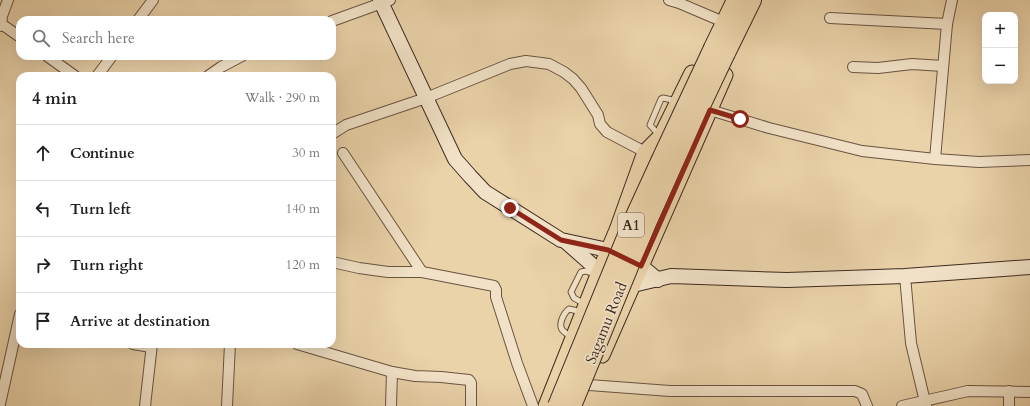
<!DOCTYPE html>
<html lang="en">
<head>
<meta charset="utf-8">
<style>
  body { margin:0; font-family:Cardo,serif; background:#f2f2f2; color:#202124 }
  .controls { position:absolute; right:12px; top:12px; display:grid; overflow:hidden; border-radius:8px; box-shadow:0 4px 16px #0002 }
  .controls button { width:36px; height:36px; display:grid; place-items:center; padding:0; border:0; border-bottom:1px solid #e0e0e0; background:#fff; color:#202124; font:20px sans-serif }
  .stop { position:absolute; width:12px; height:12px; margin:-9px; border:3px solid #8f2418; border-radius:50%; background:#fff }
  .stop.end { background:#8f2418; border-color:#fff; box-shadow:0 1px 4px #0008 }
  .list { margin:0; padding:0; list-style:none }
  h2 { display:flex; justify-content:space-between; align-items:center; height:52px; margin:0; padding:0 16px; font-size:17px }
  h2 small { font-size:13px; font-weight:400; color:#757577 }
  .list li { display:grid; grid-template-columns:26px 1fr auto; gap:12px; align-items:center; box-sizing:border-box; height:56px; padding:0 16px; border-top:1px solid #e0e0e0 }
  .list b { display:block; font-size:15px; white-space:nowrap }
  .list em { font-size:13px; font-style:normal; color:#757577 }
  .icon { flex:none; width:22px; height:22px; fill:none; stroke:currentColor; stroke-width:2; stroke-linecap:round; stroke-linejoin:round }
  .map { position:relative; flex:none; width:1030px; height:406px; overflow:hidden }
  .search { position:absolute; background:#fff; box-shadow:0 4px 16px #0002; left:16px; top:16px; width:320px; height:44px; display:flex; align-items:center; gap:10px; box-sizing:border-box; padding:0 14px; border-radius:12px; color:#757577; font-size:15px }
  .panel { position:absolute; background:#fff; box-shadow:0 4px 16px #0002; left:16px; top:72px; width:320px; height:276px; border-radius:12px }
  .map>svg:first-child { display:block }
</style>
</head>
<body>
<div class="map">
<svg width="1030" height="406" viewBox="0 0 1030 406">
  <rect width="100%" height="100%" fill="#ead2a9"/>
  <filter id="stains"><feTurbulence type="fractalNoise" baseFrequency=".005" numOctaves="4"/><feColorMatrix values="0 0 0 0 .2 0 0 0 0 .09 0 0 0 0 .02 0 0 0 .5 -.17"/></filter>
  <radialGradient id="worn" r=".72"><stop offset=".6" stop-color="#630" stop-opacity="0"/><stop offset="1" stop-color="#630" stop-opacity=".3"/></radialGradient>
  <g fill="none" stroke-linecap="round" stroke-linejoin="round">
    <g stroke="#695442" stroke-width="7">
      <g id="lane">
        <path d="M659 135 650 125 661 99 663 98 677 101"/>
        <path d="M585 304 574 298 571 292 581 272 586 271 597 275"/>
        <path d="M572 337C564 332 558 330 562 319 564 314 565 312 569 309L582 312"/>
      </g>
    </g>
    <g stroke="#695442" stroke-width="12">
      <g id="street">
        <path d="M669 0 679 3 719 20"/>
        <path d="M830 18 947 24"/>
        <path d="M138 20 153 0"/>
        <path d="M332 21 390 0"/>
        <path d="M0 23 20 37"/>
        <path d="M0 26 1 24 2 16 8 0"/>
        <path d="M47 56 75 76"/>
        <path d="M853 67 878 68 912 64 943 66"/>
        <path d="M97 76 112 56"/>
        <path d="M208 76 221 67 242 56"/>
        <path d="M710 110 769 128 862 151 935 159 979 162 1030 160"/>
        <path d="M332 134 346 125 426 98 510 64 526 61 549 64 564 72 573 79 581 88 598 115 600 124 607 132 645 152"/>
        <path d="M343 153 422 272"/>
        <path d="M935 159 947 24 952 0"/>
        <path d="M332 262 359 268 388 272H422L494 286 496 290V297L517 363 533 406"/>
        <path d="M905 276 911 343 926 406"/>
        <path d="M133 344 151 347"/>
        <path d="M297 344 392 372 415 376 441 377 469 380 471 383V406"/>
        <path d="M589 385 670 391H855L862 394 867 406"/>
        <path d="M0 404 20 314"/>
        <path d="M145 406 152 344"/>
        <path d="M227 406 230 344"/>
        <path d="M391 406 392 372"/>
        <path d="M902 406 968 391 1030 392"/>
        <path d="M1009 406V391"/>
      </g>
    </g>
    <g stroke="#3e2a20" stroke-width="16">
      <g id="secondary">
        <path d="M380 0 455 159 470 176 485 192 561 240 608 250 641 266 658 280"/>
        <path d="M565 241 599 271 633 285 671 276 787 280 905 276 1030 267"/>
      </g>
    </g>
    <g stroke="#3e2a20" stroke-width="17">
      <g id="primary">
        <path d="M602 355 725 75"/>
        <path d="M546 406 598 275 617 230 645 152 661 136 692 73"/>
      </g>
    </g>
    <g stroke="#3e2a20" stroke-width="20">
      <g id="highway">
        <path d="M713 48 736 0"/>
        <path d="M726 53 752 0"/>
      </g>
    </g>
    <use href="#lane" stroke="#f1e2c7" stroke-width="5"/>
    <use href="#street" stroke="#f1e2c7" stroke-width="10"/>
    <use href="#secondary" stroke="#f1e2c7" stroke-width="14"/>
    <use href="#primary" stroke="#ead2a9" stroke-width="15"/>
    <use href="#highway" stroke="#ead2a9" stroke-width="18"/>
    <g stroke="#3e2a20" stroke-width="20" stroke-linecap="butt">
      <g id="highway-bridge">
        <path d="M557 406 634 218 662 157 713 48"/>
        <path d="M572 406 647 223 674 163 726 53"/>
      </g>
    </g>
    <use href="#highway-bridge" stroke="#ead2a9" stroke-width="18"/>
  </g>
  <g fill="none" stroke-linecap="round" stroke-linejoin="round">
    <path stroke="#8f2418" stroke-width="5" d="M510 208 561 240 608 250 641 266 710 110 740 119"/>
  </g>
  <g text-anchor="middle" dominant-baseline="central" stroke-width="3.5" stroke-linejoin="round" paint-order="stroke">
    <rect fill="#f1e2c7" stroke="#746152" stroke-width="1" x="618" y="213" width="26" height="24" rx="3"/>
    <g font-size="14" font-weight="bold" fill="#3e2a20">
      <text x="631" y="225">A1</text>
    </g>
    <g font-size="15" fill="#3e2a20" stroke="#f1e2c7">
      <text transform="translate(606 323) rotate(-68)">Sagamu Road</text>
    </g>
  </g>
  <rect width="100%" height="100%" filter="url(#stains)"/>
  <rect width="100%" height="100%" fill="url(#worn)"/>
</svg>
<div class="controls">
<button>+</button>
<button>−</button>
</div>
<div class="stop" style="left:740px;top:119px"></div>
<div class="stop end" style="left:510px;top:208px"></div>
<div class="search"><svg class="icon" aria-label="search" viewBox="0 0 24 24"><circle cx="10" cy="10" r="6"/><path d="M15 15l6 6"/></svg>Search here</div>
<section class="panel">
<h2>4 min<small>Walk · 290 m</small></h2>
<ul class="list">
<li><svg class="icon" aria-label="ahead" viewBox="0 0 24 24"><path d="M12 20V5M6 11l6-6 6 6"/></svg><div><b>Continue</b></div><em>30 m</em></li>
<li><svg class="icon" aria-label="left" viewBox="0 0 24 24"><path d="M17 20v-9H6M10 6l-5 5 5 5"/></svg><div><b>Turn left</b></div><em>140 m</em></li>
<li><svg class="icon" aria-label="right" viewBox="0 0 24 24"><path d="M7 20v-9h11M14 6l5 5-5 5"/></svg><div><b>Turn right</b></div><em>120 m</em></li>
<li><svg class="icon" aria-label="arrive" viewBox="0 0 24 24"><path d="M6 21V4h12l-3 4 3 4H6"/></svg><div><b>Arrive at destination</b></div></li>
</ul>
</section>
</div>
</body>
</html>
